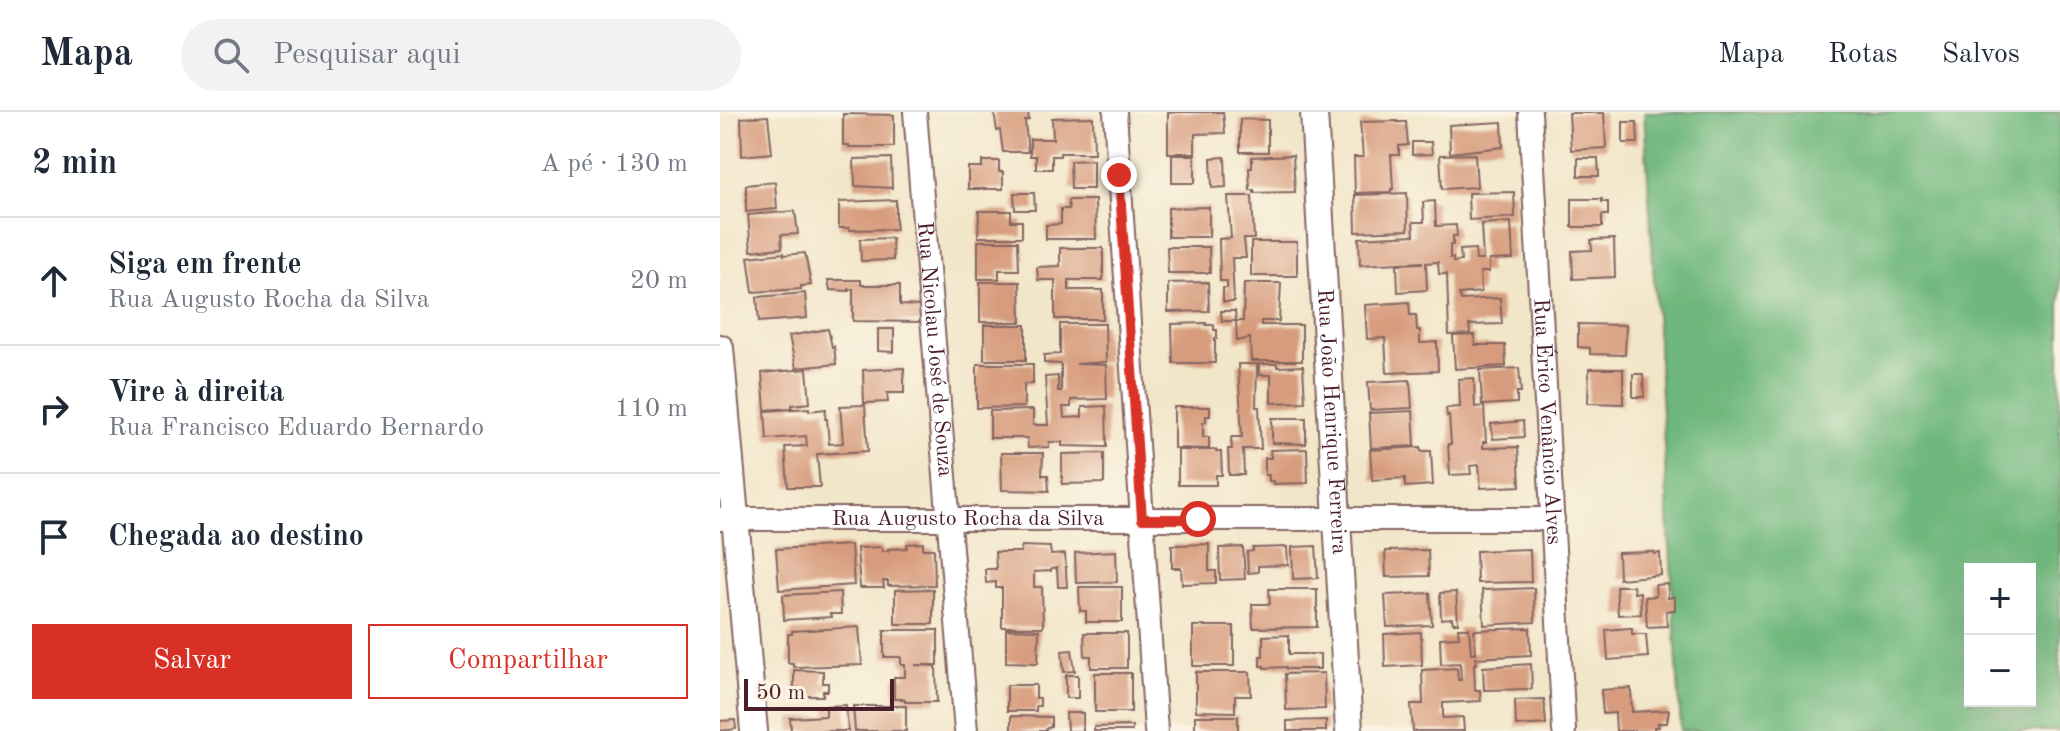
<!DOCTYPE html>
<html lang="pt">
<head>
<meta charset="utf-8">
<style>
  body { margin:0; font-family:"Old Standard TT",serif; background:#f2f2f3; color:#1f2937 }
  .controls { position:absolute; right:24px; bottom:24px; display:grid; overflow:hidden; border-radius:0px; box-shadow:0 8px 32px #0002 }
  .controls button { width:72px; height:72px; display:grid; place-items:center; padding:0; border:0; border-bottom:2px solid #e0e1e3; background:#fff; color:#1f2937; font:40px sans-serif }
  .scale { position:absolute; left:24px; bottom:20px; width:150px; box-sizing:border-box; padding-left:8px; border:4px solid #4a1f2b; border-top:0; font-size:22px; line-height:28px; white-space:nowrap; color:#4a1f2b; -webkit-text-stroke:6px #fcf5e5; paint-order:stroke }
  .stop { position:absolute; width:24px; height:24px; margin:-18px; border:6px solid #d93025; border-radius:50%; background:#fff }
  .stop.end { background:#d93025; border-color:#fff; box-shadow:0 2px 8px #0008 }
  .list { margin:0; padding:0; list-style:none }
  h2 { display:flex; justify-content:space-between; align-items:center; height:104px; margin:0; padding:0 32px; font-size:34px }
  h2 small { font-size:26px; font-weight:400; color:#747a83 }
  .list li { display:grid; grid-template-columns:52px 1fr auto; gap:24px; align-items:center; box-sizing:border-box; height:128px; padding:0 32px; border-top:2px solid #e0e1e3 }
  .list b { display:block; font-size:30px; white-space:nowrap }
  .list p { margin:0; font-size:26px; white-space:nowrap; color:#747a83 }
  .list em { font-size:26px; font-style:normal; color:#747a83 }
  .actions { display:flex; gap:16px; padding:24px 32px }
  .actions a { flex:1; padding:18px 0; border:2px solid #d93025; border-radius:0px; text-align:center; font-size:28px; color:#d93025 }
  .actions .main { background:#d93025; color:#fff }
  .icon { flex:none; width:44px; height:44px; fill:none; stroke:currentColor; stroke-width:2; stroke-linecap:round; stroke-linejoin:round }
  .map { position:relative; flex:none; width:1340px; height:619px; overflow:hidden }
  header { display:flex; align-items:center; gap:48px; box-sizing:border-box; height:112px; padding:0 40px; background:#fff; border-bottom:2px solid #e0e1e3 }
  header strong { font-size:38px }
  nav { display:flex; gap:44px; margin-inline-start:auto; font-size:28px }
  .search { width:560px; height:72px; background:#f2f2f3; display:flex; align-items:center; gap:20px; box-sizing:border-box; padding:0 28px; border-radius:44px; color:#747a83; font-size:30px }
  main { display:flex }
  aside { flex:1; background:#fff }
  .map>svg:first-child { display:block }
</style>
</head>
<body>
<header>
<strong>Mapa</strong>
<div class="search"><svg class="icon" aria-label="search" viewBox="0 0 24 24"><circle cx="10" cy="10" r="6"/><path d="M15 15l6 6"/></svg>Pesquisar aqui</div>
<nav><a>Mapa</a><a>Rotas</a><a>Salvos</a></nav>
</header>
<main>
<aside>
<h2>2 min<small>A pé · 130 m</small></h2>
<ul class="list">
<li><svg class="icon" aria-label="ahead" viewBox="0 0 24 24"><path d="M12 20V5M6 11l6-6 6 6"/></svg><div><b>Siga em frente</b><p>Rua Augusto Rocha da Silva</p></div><em>20 m</em></li>
<li><svg class="icon" aria-label="right" viewBox="0 0 24 24"><path d="M7 20v-9h11M14 6l5 5-5 5"/></svg><div><b>Vire à direita</b><p>Rua Francisco Eduardo Bernardo</p></div><em>110 m</em></li>
<li><svg class="icon" aria-label="arrive" viewBox="0 0 24 24"><path d="M6 21V4h12l-3 4 3 4H6"/></svg><div><b>Chegada ao destino</b></div></li>
</ul>
<div class="actions"><a class="main">Salvar</a><a>Compartilhar</a></div>
</aside>
<div class="map">
<svg width="1340" height="619" viewBox="0 0 1340 619">
  <rect width="100%" height="100%" fill="#fcf5e5"/>
  <filter id="ink" filterUnits="userSpaceOnUse"><feTurbulence type="fractalNoise" baseFrequency=".0125" numOctaves="2"/><feDisplacementMap in="SourceGraphic" scale="16" xChannelSelector="R" yChannelSelector="G"/><feConvolveMatrix kernelMatrix="1 2 1 2 8 2 1 2 1" color-interpolation-filters="sRGB"/></filter>
  <filter id="wash" filterUnits="userSpaceOnUse"><feTurbulence type="fractalNoise" baseFrequency=".006" numOctaves="4" result="noise"/><feDisplacementMap in="SourceGraphic" scale="32" xChannelSelector="R" yChannelSelector="G"/><feGaussianBlur stdDeviation="1.8" result="paint"/><feColorMatrix in="noise" values="0 0 0 0 0 0 0 0 0 0 0 0 0 0 0 0 0 1.4 0 .05"/><feComposite in="paint" operator="in"/></filter>
  <g filter="url(#wash)">
    <rect width="100%" height="100%" fill="#f2e6c9"/>
    <path fill="#6eb77d" stroke="#5c6b54" stroke-width="2" fill-rule="evenodd" d="M924 0H1340V619H961ZM1250 457H1310V589H1250Z"/>
    <g id="blocks">
      <g fill="#d79b7d">
        <path d="M274 0H308L309 8 305 9 308 40H283L280 18 277 19Z"/>
        <path d="M458 0H503L505 21 475 22V41H448V1Z"/>
        <path d="M849 1H884L886 36 851 38Z"/>
        <path d="M123 2 174 3V35H129V33H123Z"/>
        <path d="M48 4 52 41 22 44 21 6Z"/>
        <path d="M373 5 374 41H340V44H332V57H316V44H310V27H333L332 6Z"/>
        <path d="M520 7 548 8V40H520Z"/>
        <path d="M677 9V10H686L688 33 679 34V43H671L673 77H671V80L635 81 634 45H643L640 10Z"/>
        <path d="M782 10 783 35 730 41 729 13Z"/>
        <path d="M903 10H917L918 31H903Z"/>
        <path d="M692 30H711L712 42 692 43Z"/>
        <path d="M755 42 757 75 722 77 720 43Z"/>
        <rect x="452" y="43" width="23" height="28"/>
        <path d="M573 43 575 80 534 81V78H530L529 56H532V45Z"/>
        <path d="M505 45 506 75 492 76 491 46Z"/>
        <path d="M171 46 172 76 135 74 134 47Z"/>
        <path d="M858 46H878L879 64H858Z"/>
        <path d="M373 48V77H351L350 49Z"/>
        <path d="M262 49H279V60H283V77H248V55H262Z"/>
        <path d="M55 70 57 97 26 100V73Z"/>
        <path d="M794 80 795 105 749 108 748 81Z"/>
        <path d="M294 81H314L315 98H295Z"/>
        <path d="M687 81 688 118 636 120 635 83Z"/>
        <path d="M508 84H532L534 127H524L526 146H512L514 190H503V176H507V169H500L499 127 511 126Z"/>
        <path d="M852 87H882V90H888V103H882V115H852Z"/>
        <path d="M176 88V117L129 118V116H119V90Z"/>
        <path d="M348 88H375L376 127H326V113L341 112V97H349Z"/>
        <path d="M715 89 716 114 736 113 737 124H733V133H730V146H733V150L741 149 740 138 755 137 756 148H763L761 112 791 110 793 147 769 148V160H760L761 180 739 182 741 188 780 186 782 212 749 213 750 222 729 223 727 162H719L718 150 706 151 707 178 678 180 677 152 702 151V150L640 153 639 126 694 123 693 110H704L703 90Z"/>
        <path d="M489 95V125H448V96Z"/>
        <path d="M75 99 78 122 61 123 62 136 31 139 28 103Z"/>
        <path d="M259 99H291V109H302V125H258Z"/>
        <path d="M172 126 173 148 141 149 140 127Z"/>
        <path d="M894 127 895 165 853 167 852 139 872 138 871 128Z"/>
        <path d="M258 129H298L299 158H279V167H258Z"/>
        <rect x="531" y="130" width="46" height="34"/>
        <path d="M447 135H489L490 161H448Z"/>
        <path d="M340 136H383V168H349V178H383V207H335V168H318L317 155 340 154Z"/>
        <path d="M64 141V143L85 141 91 173 81 174V177L33 180 28 145Z"/>
        <path d="M108 168H141V173H180V193L200 194 201 210 133 209V177H129V179L110 178Z"/>
        <path d="M260 170H300L301 210H260Z"/>
        <path d="M488 170 489 199 448 200V171Z"/>
        <path d="M524 171H561L559 209H541V213H582V249H531L530 226 517 229 516 209H502L501 199H515L516 209H523Z"/>
        <path d="M85 181 87 206 39 210 37 185Z"/>
        <path d="M689 190 690 203H696L697 218H700V231L717 230 718 259 667 261 665 226 647 227 645 193Z"/>
        <path d="M486 211V213H494V218H497V226H495V251H453L452 212Z"/>
        <path d="M340 212H385L386 250 356 252 386 253 387 287 351 288V295H343L344 306 362 305V295L386 294 387 335 342 334V330H329V335L308 336 307 326H270V299L313 298V313H328L325 265 338 264V279H341V252L324 251V243L340 242Z"/>
        <path d="M858 212 906 213 905 243 870 242V236L858 235Z"/>
        <rect x="264" y="213" width="42" height="35"/>
        <path d="M108 217 112 235 114 234 116 252 76 256 69 224Z"/>
        <path d="M158 217H174V240L158 239Z"/>
        <path d="M754 223 755 233H785L786 254 735 257 733 224Z"/>
        <path d="M257 252H313V272H304V295L257 296Z"/>
        <path d="M518 252H537L536 295H539L541 337H523L524 363H509L508 337H512L511 325H522Z"/>
        <path d="M539 252H557V255L583 254 585 290 551 291V263H539Z"/>
        <path d="M184 256V281H167L168 290 144 291 143 258Z"/>
        <path d="M799 256 801 280H797V291L762 293 760 258Z"/>
        <path d="M87 257 90 291 72 293V296L45 298 42 261Z"/>
        <path d="M869 257H903V292L868 291Z"/>
        <path d="M913 262H923L924 285H913Z"/>
        <path d="M754 266 755 295 764 294 766 330H763V336L798 335 800 374 761 376 759 353 750 354 751 362 730 363 728 332H731L729 303 727 304 726 296 740 295 739 267Z"/>
        <path d="M690 268 692 296 650 298 648 270Z"/>
        <path d="M145 293 148 339 97 342 100 375H68L65 335 87 334 86 324 47 327 45 299 89 296V299L106 297 105 307H107L109 332 123 331 120 294Z"/>
        <path d="M454 295H490V304H486V310H483V325H489V337L454 336Z"/>
        <path d="M693 299 695 334 651 336 649 301Z"/>
        <path d="M552 306H586V332L552 331Z"/>
        <path d="M803 309 804 325 773 327 771 312Z"/>
        <path d="M701 335V339H711L713 373 685 375V366L652 368 650 338Z"/>
        <path d="M587 337 588 371 553 372V369H549V363H545V346H551L550 338Z"/>
        <path d="M458 338H496V340H501L502 363H496V373H458Z"/>
        <path d="M281 341H323L322 363H328L329 379 282 378Z"/>
        <path d="M384 341V371L342 372V342Z"/>
        <path d="M203 431V437H214L215 473 168 474V469H163L164 476H140L137 436 162 435V439H168V437L187 436V432Z"/>
        <path d="M489 432V459H496V471L462 472 461 456H452V433Z"/>
        <path d="M131 433 134 473 59 478 56 437Z"/>
        <path d="M301 434 330 435 331 443 345 442 347 475H338L337 456 331 457V459L314 460V475H322L323 515H282V476H276V470L266 471 265 457H276L275 440H301Z"/>
        <path d="M596 434 598 466 573 467 572 435Z"/>
        <path d="M523 435 525 467 500 468 499 436Z"/>
        <path d="M567 435 568 453 538 454V460L528 461 527 440 533 439V436Z"/>
        <path d="M810 437 811 470 757 471 756 439Z"/>
        <path d="M708 438 709 464 666 465 665 439Z"/>
        <path d="M396 439 397 470 356 471 355 441Z"/>
        <path d="M934 440V442L940 441 941 463 899 467 898 441Z"/>
        <path d="M948 472V486L955 485V498L946 499 947 514 927 515 925 485 936 484 935 473Z"/>
        <path d="M896 474H913L914 481 920 480 921 502 898 503Z"/>
        <path d="M359 475H402V510H366V499H360Z"/>
        <path d="M814 476 815 510 764 513 762 478Z"/>
        <path d="M213 477V512H175V478Z"/>
        <path d="M549 477H597V515L533 516 532 492H550Z"/>
        <path d="M120 480 121 502H110L111 505 64 508 63 483Z"/>
        <path d="M736 480 738 511H733L732 506 721 507 720 481Z"/>
        <path d="M710 481 712 513 667 515 665 483Z"/>
        <rect x="473" y="514" width="41" height="40"/>
        <path d="M139 515 142 553 73 555V551H68V522H72V519Z"/>
        <path d="M738 516H749L751 541H756L754 518 810 516 811 543 756 546 757 552H754L755 578H760L761 589 723 591V606L743 605 744 619H693L691 592H703L702 558 737 556 738 568H741L740 551 721 552 720 526 739 525Z"/>
        <path d="M909 516H912V522H926L928 545 888 548 886 518Z"/>
        <path d="M286 517 319 518 318 551 286 550Z"/>
        <path d="M164 518H218V553H195L216 554 217 590H185V587H174V565H185V553H181V545H164Z"/>
        <path d="M701 520 702 553 665 555 664 522Z"/>
        <path d="M364 521H407V556H371V544H365Z"/>
        <path d="M569 523V542H600V557H566V555L544 556V554H540V544H543V524Z"/>
        <path d="M352 538 355 559 344 560 342 539Z"/>
        <path d="M811 552 812 577 764 578 763 555Z"/>
        <path d="M74 558 103 559V571H108V579H103V584H74Z"/>
        <path d="M476 560H530L531 584H515V600L476 599Z"/>
        <rect x="375" y="561" width="36" height="39"/>
        <path d="M604 561 605 597 566 598 565 562Z"/>
        <rect x="346" y="563" width="12" height="23"/>
        <path d="M287 573H316V586H320V594H316V599H287Z"/>
        <path d="M911 576 912 600 949 598 947 611H938L939 615H934V619H896L895 601 883 602 881 578Z"/>
        <path d="M824 587 826 612 796 614 795 588Z"/>
        <path d="M126 593 128 619H71L70 606 106 604V594Z"/>
        <path d="M133 594H186V619H135Z"/>
        <path d="M346 601H363V619H347Z"/>
        <path d="M291 604 331 605V615L327 616 325 619H291Z"/>
        <rect x="475" y="604" width="43" height="15"/>
        <path d="M15 608 16 617 0 619V609Z"/>
        <path d="M606 608V619H567V609Z"/>
        <path d="M412 614V619H374V615Z"/>
      </g>
    </g>
  </g>
  <g filter="url(#ink)">
    <use href="#blocks" fill-opacity="0" stroke="#856562" stroke-width="2"/>
    <g fill="none" stroke-linecap="round" stroke-linejoin="round">
      <g stroke="#856562" stroke-width="26">
        <g id="minor">
          <path id="s1" d="M195 0 246 619"/>
          <path d="M395 0 436 619"/>
          <path id="s2" d="M810 0 844 619"/>
          <path id="s3" d="M0 407H833"/>
        </g>
      </g>
      <g stroke="#856562" stroke-width="30">
        <g id="tertiary">
          <path id="s4" d="M594 0 629 619"/>
          <path d="M0 236 34 619"/>
        </g>
      </g>
      <use href="#minor" stroke="#fff" stroke-width="22"/>
      <use href="#tertiary" stroke="#fff" stroke-width="26"/>
    </g>
  </g>
  <g fill="none" stroke-linecap="round" stroke-linejoin="round" filter="url(#ink)">
    <path stroke="#d93025" stroke-width="10" d="M399 63 422 407H478"/>
  </g>
  <g text-anchor="middle" dominant-baseline="central" stroke-width="6" stroke-linejoin="round" paint-order="stroke">
    <g font-size="22" fill="#4a1f2b" stroke="#fcf5e5">
      <text stroke="none"><textPath href="#s1" startOffset="238">Rua Nicolau José de Souza</textPath></text>
      <text stroke="none"><textPath href="#s4" startOffset="310">Rua João Henrique Ferreira</textPath></text>
      <text stroke="none"><textPath href="#s2" startOffset="310">Rua Érico Venâncio Alves</textPath></text>
      <text stroke="none"><textPath href="#s3" startOffset="248">Rua Augusto Rocha da Silva</textPath></text>
    </g>
  </g>
</svg>
<div class="controls">
<button>+</button>
<button>−</button>
</div>
<div class="scale">50 m</div>
<div class="stop" style="left:478px;top:407px"></div>
<div class="stop end" style="left:399px;top:63px"></div>
</div>
</main>
</body>
</html>
